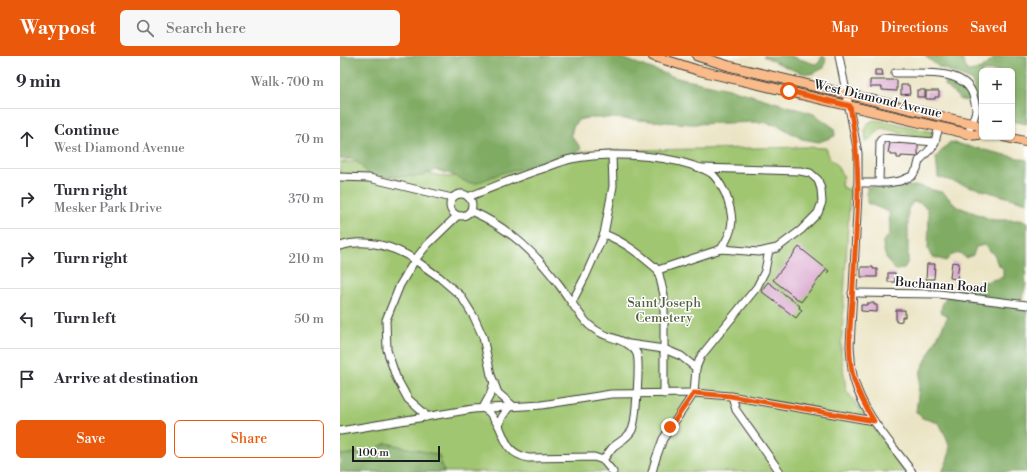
<!DOCTYPE html>
<html lang="en">
<head>
<meta charset="utf-8">
<style>
  body { margin:0; font-family:"Libre Bodoni",serif; background:#f7f7f7; color:#2b2b33 }
  .controls { position:absolute; right:12px; top:12px; display:grid; overflow:hidden; border-radius:6px; box-shadow:0 1px 3px #0004 }
  .controls button { width:36px; height:36px; display:grid; place-items:center; padding:0; border:0; border-bottom:1px solid #e1e1e2; background:#fff; color:#2b2b33; font:20px sans-serif }
  .scale { position:absolute; left:12px; bottom:10px; width:88px; box-sizing:border-box; padding-left:4px; border:2px solid #1c1c1c; border-top:0; font-size:11px; line-height:14px; white-space:nowrap; color:#1c1c1c; -webkit-text-stroke:3px #fff; paint-order:stroke }
  .stop { position:absolute; width:12px; height:12px; margin:-9px; border:3px solid #ea580c; border-radius:50%; background:#fff }
  .stop.end { background:#ea580c; border-color:#fff; box-shadow:0 1px 4px #0008 }
  .list { margin:0; padding:0; list-style:none }
  h2 { display:flex; justify-content:space-between; align-items:center; height:52px; margin:0; padding:0 16px; font-size:17px }
  h2 small { font-size:13px; font-weight:400; color:#7c7c81 }
  .list li { display:grid; grid-template-columns:26px 1fr auto; gap:12px; align-items:center; box-sizing:border-box; height:60px; padding:0 16px; border-top:1px solid #e1e1e2 }
  .list b { display:block; font-size:15px; white-space:nowrap }
  .list p { margin:0; font-size:13px; white-space:nowrap; color:#7c7c81 }
  .list em { font-size:13px; font-style:normal; color:#7c7c81 }
  .actions { display:flex; gap:8px; padding:12px 16px }
  .actions a { flex:1; padding:9px 0; border:1px solid #ea580c; border-radius:6px; text-align:center; font-size:14px; color:#ea580c }
  .actions .main { background:#ea580c; color:#fff }
  .icon { flex:none; width:22px; height:22px; fill:none; stroke:currentColor; stroke-width:2; stroke-linecap:round; stroke-linejoin:round }
  .map { position:relative; flex:none; width:687px; height:416px; overflow:hidden }
  header { display:flex; align-items:center; gap:24px; box-sizing:border-box; height:56px; padding:0 20px; background:#ea580c; color:#fff }
  header strong { font-size:19px }
  nav { display:flex; gap:22px; margin-inline-start:auto; font-size:14px }
  .search { width:280px; height:36px; background:#f7f7f7; display:flex; align-items:center; gap:10px; box-sizing:border-box; padding:0 14px; border-radius:6px; color:#7c7c81; font-size:15px }
  main { display:flex }
  aside { flex:1; background:#fff }
  .map>svg:first-child { display:block }
</style>
</head>
<body>
<header>
<strong>Waypost</strong>
<div class="search"><svg class="icon" aria-label="search" viewBox="0 0 24 24"><circle cx="10" cy="10" r="6"/><path d="M15 15l6 6"/></svg>Search here</div>
<nav><a>Map</a><a>Directions</a><a>Saved</a></nav>
</header>
<main>
<aside>
<h2>9 min<small>Walk · 700 m</small></h2>
<ul class="list">
<li><svg class="icon" aria-label="ahead" viewBox="0 0 24 24"><path d="M12 20V5M6 11l6-6 6 6"/></svg><div><b>Continue</b><p>West Diamond Avenue</p></div><em>70 m</em></li>
<li><svg class="icon" aria-label="right" viewBox="0 0 24 24"><path d="M7 20v-9h11M14 6l5 5-5 5"/></svg><div><b>Turn right</b><p>Mesker Park Drive</p></div><em>370 m</em></li>
<li><svg class="icon" aria-label="right" viewBox="0 0 24 24"><path d="M7 20v-9h11M14 6l5 5-5 5"/></svg><div><b>Turn right</b></div><em>210 m</em></li>
<li><svg class="icon" aria-label="left" viewBox="0 0 24 24"><path d="M17 20v-9H6M10 6l-5 5 5 5"/></svg><div><b>Turn left</b></div><em>50 m</em></li>
<li><svg class="icon" aria-label="arrive" viewBox="0 0 24 24"><path d="M6 21V4h12l-3 4 3 4H6"/></svg><div><b>Arrive at destination</b></div></li>
</ul>
<div class="actions"><a class="main">Save</a><a>Share</a></div>
</aside>
<div class="map">
<svg width="687" height="416" viewBox="0 0 687 416">
  <rect width="100%" height="100%" fill="#fff"/>
  <filter id="ink" filterUnits="userSpaceOnUse"><feTurbulence type="fractalNoise" baseFrequency=".025" numOctaves="2"/><feDisplacementMap in="SourceGraphic" scale="8" xChannelSelector="R" yChannelSelector="G"/><feConvolveMatrix kernelMatrix="1 2 1 2 8 2 1 2 1" color-interpolation-filters="sRGB"/></filter>
  <filter id="wash" filterUnits="userSpaceOnUse"><feTurbulence type="fractalNoise" baseFrequency=".012" numOctaves="4" result="noise"/><feDisplacementMap in="SourceGraphic" scale="16" xChannelSelector="R" yChannelSelector="G"/><feGaussianBlur stdDeviation="0.9" result="paint"/><feColorMatrix in="noise" values="0 0 0 0 0 0 0 0 0 0 0 0 0 0 0 0 0 1.4 0 .05"/><feComposite in="paint" operator="in"/></filter>
  <g filter="url(#wash)">
    <rect width="100%" height="100%" fill="#ebe4c4"/>
    <g fill="#a0c671" stroke="#5e7146">
      <path d="M534 64 550 66 592 76 593 80 591 82H584L542 72 526 87 525 73 528 67Z"/>
      <path d="M468 91 486 92 490 103 496 108 501 117 504 120 501 127 502 131 510 134 501 295 506 334 566 416H6L0 404V106H22L58 111 107 121 131 119 248 95Z"/>
    </g>
    <g fill="#80ab63" stroke="#4e6440">
      <path d="M0 0H276L337 22 394 34 474 58 494 72 495 80 479 86 462 83 439 70 422 66 351 68 272 62H247L238 64 233 71 231 79 241 92 236 99 161 117 137 127H128L113 119 97 114 80 120 37 121 28 118 17 105 9 103H0Z"/>
      <path d="M423 0H450L475 8 479 7 482 0 486 2 484 12C479 14 474 18 469 18 455 17 435 5 423 0Z"/>
      <path d="M585 0H609L622 2 627 15 641 13 654 2 660 0H687V68L672 65V15H642V54L638 46 621 44 604 28 607 25 613 26 631 38 634 31 631 24 599 11Z"/>
      <path d="M610 86 687 104V147L598 121 596 101Z"/>
      <path d="M579 130 604 137 616 150 653 164H679L687 166V211L685 213 686 229 681 245 683 254 687 255V416H602C614 393 610 388 599 367L582 362 576 356 581 314 608 260 601 256C602 245 605 241 613 235L663 221V213L657 207 655 200 644 189 636 191 633 199 626 202 620 197 611 199 606 205 591 200 588 193 589 160 587 152 580 147 573 146 568 153V205L564 213 556 214C547 207 543 197 543 185L550 179 549 156 527 147V131Z"/>
      <path d="M46 387 99 399 103 414 105 416H0V399L32 395Z"/>
    </g>
    <g id="blocks">
      <g fill="#daa9cf">
        <path d="M535 14H542L543 20H535Z"/>
        <path d="M530 24H557V35L542 34V31H530Z"/>
        <path d="M561 29H569L570 38 561 39Z"/>
        <rect x="577" y="34" width="8" height="7"/>
        <path d="M586 35H599V41H595V43H586Z"/>
        <path d="M550 87 578 88V98H579V101L561 100V102H557V99H551V97H548Z"/>
        <path d="M459 191 489 215 487 217 485 215 461 246 433 224Z"/>
        <path d="M612 206 619 207 617 223 610 222Z"/>
        <path d="M587 208H595L594 223H586Z"/>
        <path d="M521 211H533V213H537V221H521Z"/>
        <rect x="548" y="217" width="7" height="9"/>
        <path d="M428 226 460 250 459 252 462 254 456 262 421 235Z"/>
        <path d="M527 247H534V249H537V256L521 255V249H527Z"/>
        <path d="M556 254H565V261H562V265L556 266Z"/>
      </g>
    </g>
  </g>
  <g filter="url(#ink)">
    <use href="#blocks" fill-opacity="0" stroke="#3b3a35" stroke-width="1"/>
    <g fill="none" stroke-linecap="round" stroke-linejoin="round">
      <g stroke="#3b3a35" stroke-width="9">
        <g id="minor">
          <path d="M499 0 518 97V138L510 290C511 301 511 313 514 324 524 359 551 387 572 416"/>
          <path d="M555 17C578 18 624 11 633 39 634 44 636 49 636 54 635 60 632 66 630 72"/>
          <path d="M272 99 273 130 264 178C285 186 301 199 318 214L381 193 419 196 437 192 461 174 478 157 482 146 481 133 478 124 470 117 460 115 361 112"/>
          <path d="M0 121 29 122 112 142"/>
          <path d="M518 127H547L560 125 572 120 577 113 579 105 594 89 599 71"/>
          <path d="M539 127 540 85 543 82 595 86"/>
          <circle cx="121" cy="149" r="11"/>
          <path d="M128 141C154 131 179 120 205 112 213 109 222 105 231 103 266 96 317 98 351 109 357 111 365 113 371 117 378 122 382 131 386 139 394 161 395 173 381 193"/>
          <path d="M131 155C168 171 196 197 220 230 229 242 238 258 249 269 252 271 255 274 259 276 270 283 291 284 297 298 300 308 296 365 292 374 287 383 278 386 272 392 269 396 266 400 263 404"/>
          <path d="M0 190C25 182 54 190 75 204L86 190 117 160"/>
          <path d="M318 214 324 239V338"/>
          <path d="M512 237 599 238 687 249"/>
          <path d="M232 246 245 221 264 178"/>
          <path d="M289 288 324 293 341 300 356 312"/>
          <path d="M154 326 150 339 143 352 149 356 159 370 162 361 169 351"/>
          <path d="M392 340 396 354 440 416"/>
          <path d="M86 361 84 357 68 343 56 321 47 294 46 264 60 229 75 204 99 221 121 240 134 261 143 281 151 319 158 337 173 350"/>
          <path d="M159 370C167 388 168 397 188 402L254 401 263 404 273 416"/>
          <path d="M0 375 133 353 202 349 271 338 354 337 390 340 534 365"/>
          <path d="M312 416 316 402 323 383 354 337 356 312 361 300 417 231 425 215 429 194"/>
        </g>
      </g>
      <g stroke="#3b3a35" stroke-width="11">
        <g id="major">
          <path d="M313 0 357 14 629 78 634 79 642 78"/>
          <path d="M357 0 389 10 637 69 642 72"/>
          <path d="M665 81 687 86"/>
        </g>
      </g>
      <use href="#minor" stroke="#fff" stroke-width="7"/>
      <use href="#major" stroke="#fabb8b" stroke-width="9"/>
    </g>
  </g>
  <g fill="none" stroke-linecap="round" stroke-linejoin="round" filter="url(#ink)">
    <path stroke="#ea580c" stroke-width="5" d="M330 371 354 337 390 340 534 365C526 352 519 339 514 324 507 299 510 272 512 246 514 209 517 171 518 134 518 105 515 78 510 50L449 35"/>
  </g>
  <g text-anchor="middle" dominant-baseline="central" stroke-width="3" stroke-linejoin="round" paint-order="stroke">
    <g font-size="13" fill="#1c1c1c" stroke="#fff">
      <text transform="translate(538 43) rotate(13)">West Diamond Avenue</text>
      <text transform="translate(601 229) rotate(4)">Buchanan Road</text>
    </g>
    <g font-size="13" fill="#51603e" stroke="#fff">
      <text x="324" y="247">Saint Joseph<tspan x="324" dy="15">Cemetery</tspan></text>
    </g>
  </g>
</svg>
<div class="controls">
<button>+</button>
<button>−</button>
</div>
<div class="scale">100 m</div>
<div class="stop" style="left:449px;top:35px"></div>
<div class="stop end" style="left:330px;top:371px"></div>
</div>
</main>
</body>
</html>
